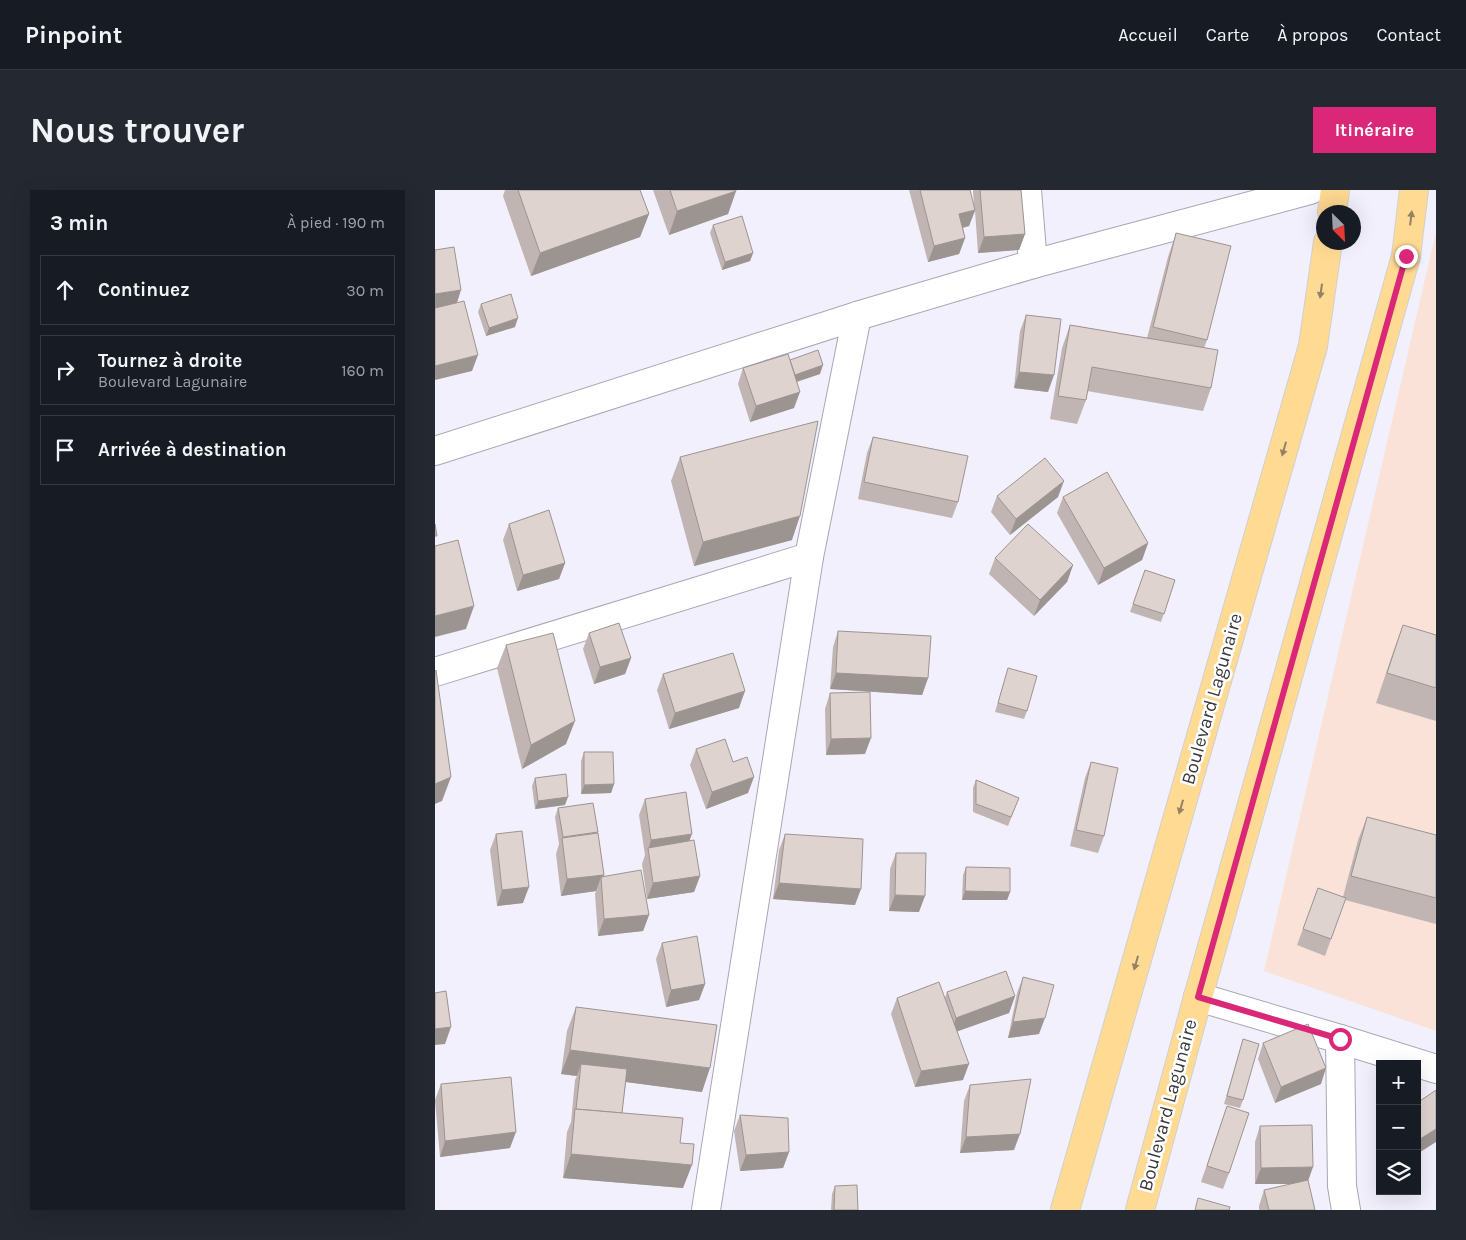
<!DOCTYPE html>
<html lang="fr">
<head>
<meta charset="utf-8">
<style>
  body { margin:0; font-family:Karla,sans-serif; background:#242831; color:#f1f3f6 }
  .controls { position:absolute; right:15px; bottom:15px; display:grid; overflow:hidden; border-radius:0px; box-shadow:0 5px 20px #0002 }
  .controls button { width:45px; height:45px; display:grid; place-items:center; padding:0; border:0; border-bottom:1px solid #363941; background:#171b24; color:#f1f3f6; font:25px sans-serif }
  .compass { position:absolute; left:881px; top:15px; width:45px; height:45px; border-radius:50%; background:#171b24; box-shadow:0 5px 20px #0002; rotate:156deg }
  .stop { position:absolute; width:15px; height:15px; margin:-11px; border:4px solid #db2777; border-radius:50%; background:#fff }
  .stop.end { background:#db2777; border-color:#fff; box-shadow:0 1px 5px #0008 }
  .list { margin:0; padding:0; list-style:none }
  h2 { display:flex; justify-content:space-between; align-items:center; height:65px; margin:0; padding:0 20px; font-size:21px }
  h2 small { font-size:16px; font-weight:400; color:#9ea1a6 }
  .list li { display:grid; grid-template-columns:32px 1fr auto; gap:15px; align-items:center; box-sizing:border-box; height:70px; margin:0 10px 10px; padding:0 10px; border:1px solid #363941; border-radius:0px }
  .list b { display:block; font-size:19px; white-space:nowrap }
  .list p { margin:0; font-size:16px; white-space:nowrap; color:#9ea1a6 }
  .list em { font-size:16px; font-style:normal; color:#9ea1a6 }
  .icon { flex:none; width:28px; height:28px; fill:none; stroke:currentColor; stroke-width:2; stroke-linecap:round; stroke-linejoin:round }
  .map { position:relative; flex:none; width:1001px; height:1020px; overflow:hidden; border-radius:0px }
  header { display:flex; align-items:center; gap:30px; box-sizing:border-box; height:70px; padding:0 25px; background:#171b24; border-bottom:1px solid #363941 }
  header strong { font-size:24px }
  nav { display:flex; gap:28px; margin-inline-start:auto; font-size:18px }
  .intro { display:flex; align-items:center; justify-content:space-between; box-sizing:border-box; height:120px; padding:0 30px }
  h1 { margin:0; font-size:35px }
  .button { padding:12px 22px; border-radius:0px; background:#db2777; color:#fff; font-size:18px; font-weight:700 }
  main { display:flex; gap:30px; padding:0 30px }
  aside { flex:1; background:#171b24; border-radius:0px; box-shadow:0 5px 20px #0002 }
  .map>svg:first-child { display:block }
</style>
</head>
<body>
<header>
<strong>Pinpoint</strong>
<nav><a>Accueil</a><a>Carte</a><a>À propos</a><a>Contact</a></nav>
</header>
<div class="intro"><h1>Nous trouver</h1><a class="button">Itinéraire</a></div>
<main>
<aside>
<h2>3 min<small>À pied · 190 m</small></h2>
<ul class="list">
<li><svg class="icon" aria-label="ahead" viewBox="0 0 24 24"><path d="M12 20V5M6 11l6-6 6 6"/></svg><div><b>Continuez</b></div><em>30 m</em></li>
<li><svg class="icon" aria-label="right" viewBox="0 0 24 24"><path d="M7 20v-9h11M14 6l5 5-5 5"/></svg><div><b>Tournez à droite</b><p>Boulevard Lagunaire</p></div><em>160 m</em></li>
<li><svg class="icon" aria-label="arrive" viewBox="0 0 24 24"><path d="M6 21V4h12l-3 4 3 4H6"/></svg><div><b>Arrivée à destination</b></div></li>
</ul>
</aside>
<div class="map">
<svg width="1001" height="1020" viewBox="0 0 1001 1020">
  <rect width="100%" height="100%" fill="#f1f0fc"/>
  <path fill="#fae2d8" d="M1001 42V841L829 781Z"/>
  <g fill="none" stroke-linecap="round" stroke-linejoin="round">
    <g stroke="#a8a7b2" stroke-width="30">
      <g id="minor">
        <path d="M592 0 598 74"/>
        <path d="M0 261 422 126 598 74 875 0"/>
        <path d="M0 482 374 367"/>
        <path d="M763 807 905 849 1001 879"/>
        <path d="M905 849 907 996 911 1020"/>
        <path d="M271 1020 374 367 422 126"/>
      </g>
    </g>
    <g stroke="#d0d0d1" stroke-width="30">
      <g id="major">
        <path d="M897 22 900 0"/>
        <path d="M630 1020 878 156 893 52"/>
        <path d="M705 1020 763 807 971 66 979 0"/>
      </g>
    </g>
    <use href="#minor" stroke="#fff" stroke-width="28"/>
    <use href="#major" stroke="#ffda92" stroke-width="28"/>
  </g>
  <g fill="#c0b5b2">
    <path d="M70 0H205L214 24 205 47 96 86 68 6Z"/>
    <path d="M218 0H301V1L293 24 234 45Z"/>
    <path d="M474 0H535L539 18 538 0H586L590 44 584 60 543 63 540 21 534 36 528 38 530 48 524 64 493 72Z"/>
    <path d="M278 35 318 63 315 71 287 80 275 43Z"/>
    <path d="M741 43 772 150 769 158 776 198 768 221 652 201 651 210 642 234 615 229 627 158 635 135 712 148 733 67Z"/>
    <path d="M46 114 80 137 51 146 43 122Z"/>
    <path d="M591 125 613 202 579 198 585 141Z"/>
    <path d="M355 170 385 184 362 192 359 218 315 232 303 194 308 178Z"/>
    <path d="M438 247 523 312 517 328 423 309 432 263Z"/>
    <path d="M245 267 357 350 259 376 236 291Z"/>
    <path d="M562 306 623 307 575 345 556 322Z"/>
    <path d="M628 307 713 353 707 370 663 395 622 323Z"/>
    <path d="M74 334 130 373 124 389 82 401 68 350Z"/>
    <path d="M560 368 638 375 632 392 599 426 554 384Z"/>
    <path d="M710 380 740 390 726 432 695 422Z"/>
    <path d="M968 435 1001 445V531L941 513 957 465Z"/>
    <path d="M403 441 493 488 487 505 395 499 398 457Z"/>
    <path d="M154 443 196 468 190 484 159 494 148 459Z"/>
    <path d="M71 455 131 554 87 579 62 478Z"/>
    <path d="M573 478 592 521 589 529 560 522Z"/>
    <path d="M228 484 304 518 234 539 222 500Z"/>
    <path d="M395 503 430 564 391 565 390 519Z"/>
    <path d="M261 559 298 572 313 603 271 619 255 575Z"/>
    <path d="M149 562 179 594 176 603 146 604V571Z"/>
    <path d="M656 572 669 646 663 663 635 656 650 588Z"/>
    <path d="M100 588 130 615 100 619 97 596Z"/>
    <path d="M541 590 584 608 573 636 538 622V598Z"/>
    <path d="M210 609 254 651 265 686 259 702 212 709 207 674 210 665 204 625Z"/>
    <path d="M123 618 163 642 169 685 168 687 214 725 208 741 163 746 160 704 161 701 126 706 121 664 124 654 120 627Z"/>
    <path d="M932 627 1001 645V734L910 710 890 766 862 755 883 698 908 707 923 650Z"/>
    <path d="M61 644 88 713 62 716 55 660Z"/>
    <path d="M350 644 420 715 338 709 344 660Z"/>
    <path d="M461 663 484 722 454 721 455 679Z"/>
    <path d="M531 677 575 702 572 710H527L528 685Z"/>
    <path d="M227 753 270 794 264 810 231 817 221 769Z"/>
    <path d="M588 787 604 844 573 848 582 803Z"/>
    <path d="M512 802 580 806 574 823 522 841 528 890 480 897 456 824 462 808H510Z"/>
    <path d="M141 817 267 902 191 892 187 923 245 953 248 998 128 988 132 942 136 932 140 890 142 886 126 884 132 841Z"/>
    <path d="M808 849V910L805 918 789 914Z"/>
    <path d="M828 853 886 894 840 913 823 869Z"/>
    <path d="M6 894 75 958 5 967 0 910Z"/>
    <path d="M535 895 579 960 525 963 529 911Z"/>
    <path d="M792 916 794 983 788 999 766 992Z"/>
    <path d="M305 925 354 962 348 978 305 981 299 941Z"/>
    <path d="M825 936 873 991 880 1020H824V1016L829 1000 857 994H820V952Z"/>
    <path d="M400 996 423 1020H396L397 1004Z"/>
  </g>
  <g fill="#9c9491">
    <path d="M301 1 293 24 234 45 242 21Z"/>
    <path d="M540 20 534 36 518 40 524 24Z"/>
    <path d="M214 24 205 47 96 86 105 63Z"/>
    <path d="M590 44 584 60 543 63 549 47Z"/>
    <path d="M530 48 524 64 493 72 499 56Z"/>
    <path d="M318 63 315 71 287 80 290 72Z"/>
    <path d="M26 100 21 116 0 119V104Z"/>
    <path d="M83 128 80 137 51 146 54 138Z"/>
    <path d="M43 165 37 181 0 190V176Z"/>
    <path d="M388 175 385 184 357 193 360 185Z"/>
    <path d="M584 182 619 185 613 202 579 198Z"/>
    <path d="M365 202 359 218 315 232 321 216Z"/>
    <path d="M629 291 623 307 575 345 581 329Z"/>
    <path d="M365 326 357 350 259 376 268 352Z"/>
    <path d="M713 353 707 370 663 395 669 378Z"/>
    <path d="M130 373 124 389 82 401 88 385Z"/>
    <path d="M638 375 632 392 599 426 605 410Z"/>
    <path d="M39 416 31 439 0 447V426Z"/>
    <path d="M196 468 190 484 159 494 165 477Z"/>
    <path d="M401 483 493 488 487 505 395 499Z"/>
    <path d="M310 501 304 518 234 539 240 523Z"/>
    <path d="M140 531 131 554 87 579 96 555Z"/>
    <path d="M436 548 430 564 391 565 396 549Z"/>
    <path d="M16 587 7 611 0 614V594Z"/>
    <path d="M319 587 313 603 271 619 277 602Z"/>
    <path d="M179 594 176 603 146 604 149 595Z"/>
    <path d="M133 607 130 615 100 619 103 611Z"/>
    <path d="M257 644 251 660H213L216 650Z"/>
    <path d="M169 685 166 692V687L161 701 126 706 132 689Z"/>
    <path d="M265 686 259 702 212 709 218 693Z"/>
    <path d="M344 693 426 699 420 715 338 709Z"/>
    <path d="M94 697 88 713 62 716 67 700Z"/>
    <path d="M530 701 575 702 572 710H527Z"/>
    <path d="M460 705 490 706 484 722 454 721Z"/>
    <path d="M214 725 208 741 163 746 169 729Z"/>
    <path d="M270 794 264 810 231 817 236 800Z"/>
    <path d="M580 806 574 823 515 844 521 828Z"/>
    <path d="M610 828 604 844 573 848 578 832Z"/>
    <path d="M16 837 10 854 0 855V839Z"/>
    <path d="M135 860 275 878 267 902 145 886 146 874 142 886 126 884Z"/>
    <path d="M534 874 528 890 480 897 486 881Z"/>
    <path d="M891 878 886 894 840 913 846 897Z"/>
    <path d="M1001 939V952L982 964V951Z"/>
    <path d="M81 942 75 958 5 967 10 951Z"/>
    <path d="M585 944 579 960 525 963 531 947Z"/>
    <path d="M354 962 348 978 305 981 311 965Z"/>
    <path d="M136 964 257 975 248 998 128 988Z"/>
    <path d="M878 977 872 994H820L826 978Z"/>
  </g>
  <g fill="#dfd3cf" stroke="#9c9491">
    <path d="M83 0H205L214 24 105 63Z"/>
    <path d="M235 0H301V1L242 21Z"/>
    <path d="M485 0H535L540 20 524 24 530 48 499 56Z"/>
    <path d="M545 0H586L590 44 549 47Z"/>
    <path d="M307 26 318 63 290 72 278 35Z"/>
    <path d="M741 43 796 56 772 150 718 137Z"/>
    <path d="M19 57 26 100 0 104V60Z"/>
    <path d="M76 104 83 128 54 138 46 114Z"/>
    <path d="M29 111 43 165 0 176V118Z"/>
    <path d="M591 125 626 129 619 185 584 182Z"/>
    <path d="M635 135 783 160 776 198 657 177 651 210 623 206Z"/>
    <path d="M383 160 388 175 360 185 355 170Z"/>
    <path d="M353 164 365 202 321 216 308 178Z"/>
    <path d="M383 231 365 326 268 352 245 267Z"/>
    <path d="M438 247 533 266 523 312 429 292Z"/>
    <path d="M610 268 629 291 581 329 562 306Z"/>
    <path d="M672 282 713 353 669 378 628 307Z"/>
    <path d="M114 320 130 373 88 385 74 334Z"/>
    <path d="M0 334 2 346H0Z"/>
    <path d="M593 334 638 375 605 410 560 368Z"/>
    <path d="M23 350 39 416 0 426V356Z"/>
    <path d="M710 380 740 390 729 424 698 414Z"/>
    <path d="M184 433 196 468 165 477 154 443Z"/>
    <path d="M968 435 1001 445V498L952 483Z"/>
    <path d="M403 441 496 446 493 488 401 483Z"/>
    <path d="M118 443 140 531 96 555 71 455Z"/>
    <path d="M298 463 310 501 240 523 228 484Z"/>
    <path d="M573 478 602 486 592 521 563 513Z"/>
    <path d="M1 480 16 587 0 594V481Z"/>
    <path d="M435 502 436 548 396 549 395 503Z"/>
    <path d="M290 549 298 572 312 567 319 587 277 602 261 559Z"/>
    <path d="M149 562H178L179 594 149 595Z"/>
    <path d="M656 572 683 578 669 646 641 640Z"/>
    <path d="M131 584 133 607 103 611 100 588Z"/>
    <path d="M541 590 584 608 576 627 541 614Z"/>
    <path d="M251 602 257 644 216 650 210 609Z"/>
    <path d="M158 613 163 642 128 647 123 618Z"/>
    <path d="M932 627 1001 645V708L916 686Z"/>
    <path d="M87 641 94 697 67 700 61 644Z"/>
    <path d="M163 643 169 685 132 689 127 648Z"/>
    <path d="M350 644 428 649 426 699 344 693Z"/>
    <path d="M259 650 265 686 218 693 213 658Z"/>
    <path d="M461 663H491L490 706 460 705Z"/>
    <path d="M531 677 575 678V702L530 701Z"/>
    <path d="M206 680 214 725 169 729 166 687Z"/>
    <path d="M883 698 911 708 896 749 868 739Z"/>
    <path d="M262 746 270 794 236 800 227 753Z"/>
    <path d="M571 781 580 806 521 828 512 802Z"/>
    <path d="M588 787 619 795 610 828 578 832Z"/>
    <path d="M504 792 534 874 486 881 462 808Z"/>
    <path d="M11 801 16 837 0 839V803Z"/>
    <path d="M141 817 282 835 275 878 135 860Z"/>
    <path d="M873 834 891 878 846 897 828 853Z"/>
    <path d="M808 849 824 854 808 910 792 906Z"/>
    <path d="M146 874 192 879 187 923 141 919Z"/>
    <path d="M76 887 81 942 10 951 6 894Z"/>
    <path d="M596 889 585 944 531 947 535 895Z"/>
    <path d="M1001 900V939L982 951V913Z"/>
    <path d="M792 916 814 923 794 983 772 976Z"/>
    <path d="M140 919 248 928 245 953 259 954 257 975 136 964Z"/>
    <path d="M305 925 353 928 354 962 311 965Z"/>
    <path d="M877 935 878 977 826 978 825 936Z"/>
    <path d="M873 990 880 1020H834L829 1000Z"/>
    <path d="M422 995 423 1020H399L400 996Z"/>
    <path d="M763 1008 795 1017 794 1020H760Z"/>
  </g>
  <defs><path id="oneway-solid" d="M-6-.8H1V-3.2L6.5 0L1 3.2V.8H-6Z" transform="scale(1.25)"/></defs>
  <g fill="#938264">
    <use href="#oneway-solid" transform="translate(976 28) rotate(-83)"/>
    <use href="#oneway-solid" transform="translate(886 101) rotate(98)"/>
    <use href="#oneway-solid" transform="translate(849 259) rotate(106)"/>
    <use href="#oneway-solid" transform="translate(746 617) rotate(106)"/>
    <use href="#oneway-solid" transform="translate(701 773) rotate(106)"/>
  </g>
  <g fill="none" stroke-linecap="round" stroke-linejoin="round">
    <path stroke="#db2777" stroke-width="6" d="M905 849 763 807 971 66"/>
  </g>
  <g text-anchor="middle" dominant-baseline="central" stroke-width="5" stroke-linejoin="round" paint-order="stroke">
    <g font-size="19" fill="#3a3a3e" stroke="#fff">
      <text transform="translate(777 509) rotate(-74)">Boulevard Lagunaire</text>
      <text transform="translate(733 915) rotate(-75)">Boulevard Lagunaire</text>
    </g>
  </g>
</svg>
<div class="controls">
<button>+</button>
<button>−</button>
<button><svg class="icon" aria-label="layers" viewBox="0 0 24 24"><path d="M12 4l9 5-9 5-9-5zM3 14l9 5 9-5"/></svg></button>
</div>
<svg class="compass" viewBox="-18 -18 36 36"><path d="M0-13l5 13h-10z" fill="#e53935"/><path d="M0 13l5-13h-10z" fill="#9ea1a6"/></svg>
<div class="stop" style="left:905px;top:849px"></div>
<div class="stop end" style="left:971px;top:66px"></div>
</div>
</main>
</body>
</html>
